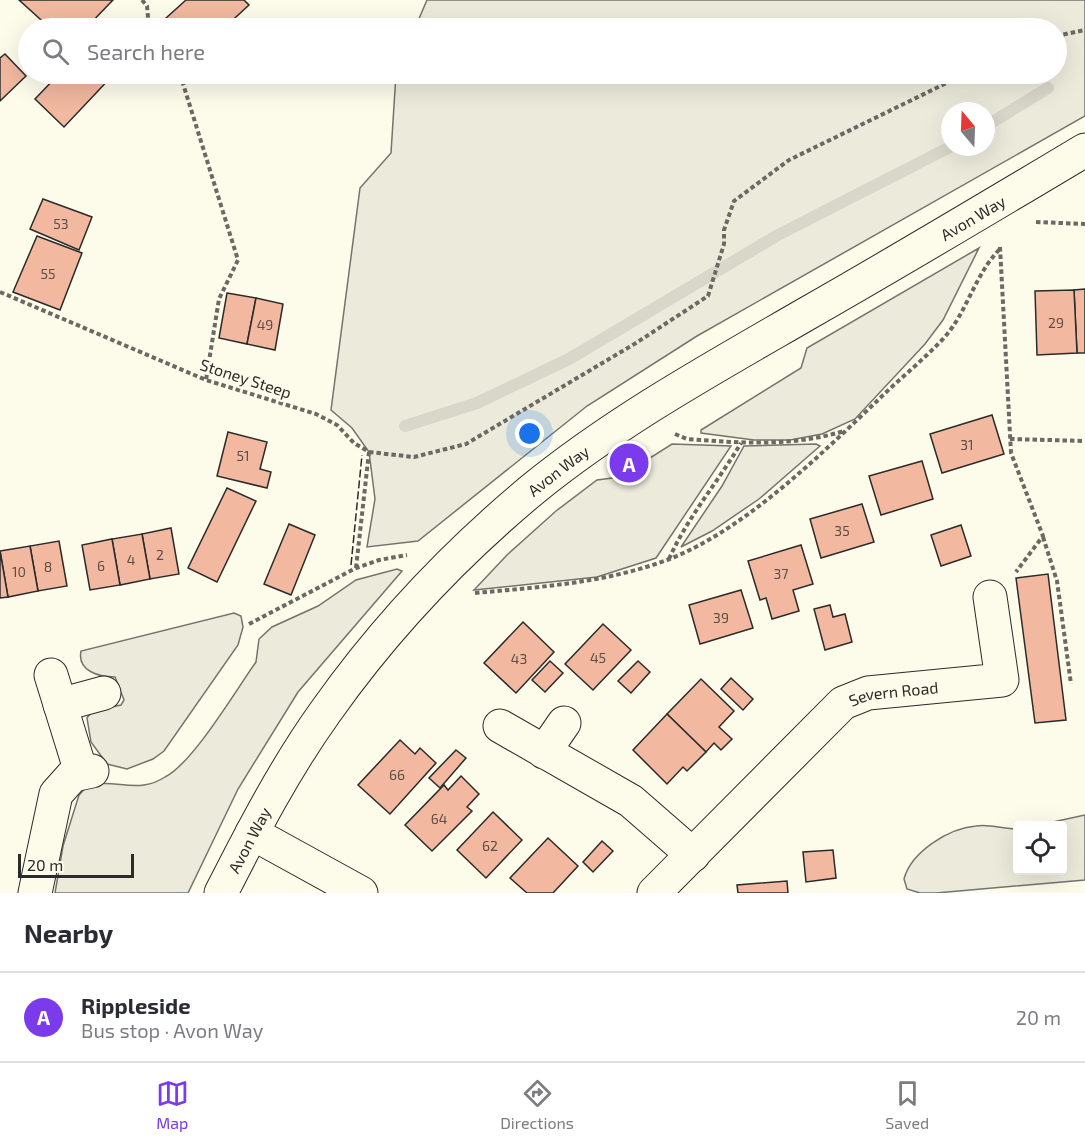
<!DOCTYPE html>
<html lang="en">
<head>
<meta charset="utf-8">
<style>
  body { margin:0; font-family:"Exo 2",sans-serif; background:#f2f2f3; color:#2b2b33 }
  .controls { position:absolute; right:18px; bottom:18px; display:grid; overflow:hidden; border-radius:6px; box-shadow:0 6px 24px #0002 }
  .controls button { width:54px; height:54px; display:grid; place-items:center; padding:0; border:0; border-bottom:2px solid #e1e1e2; background:#fff; color:#2b2b33; font:30px sans-serif }
  .compass { position:absolute; left:941px; top:102px; width:54px; height:54px; border-radius:50%; background:#fff; box-shadow:0 6px 24px #0002; rotate:341deg }
  .scale { position:absolute; left:18px; bottom:15px; width:116px; box-sizing:border-box; padding-left:6px; border:3px solid #2b2b2b; border-top:0; font-size:16px; line-height:21px; white-space:nowrap; color:#2b2b2b; -webkit-text-stroke:4px #fdfbea; paint-order:stroke }
  .you { position:absolute; left:530px; top:434px; width:21px; height:21px; margin:-15px; border:4px solid #fff; border-radius:50%; background:#1a73e8; box-shadow:0 0 0 9px #1a73e833 }
  .badge { display:grid; place-items:center; width:39px; height:39px; border-radius:50%; background:#7c3aed; color:#fff; font-size:20px; font-weight:700 }
  .pin { position:absolute; translate:-50% -50%; border:3px solid #fff; box-shadow:0 2px 6px #0006 }
  .list { margin:0; padding:0; list-style:none }
  h2 { display:flex; justify-content:space-between; align-items:center; height:78px; margin:0; padding:0 24px; font-size:26px }
  h2 small { font-size:20px; font-weight:400; color:#7c7c81 }
  .list li { display:grid; grid-template-columns:39px 1fr auto; gap:18px; align-items:center; box-sizing:border-box; height:90px; padding:0 24px; border-top:2px solid #e1e1e2 }
  .list b { display:block; font-size:22px; white-space:nowrap }
  .list p { margin:0; font-size:20px; white-space:nowrap; color:#7c7c81 }
  .list em { font-size:20px; font-style:normal; color:#7c7c81 }
  .icon { flex:none; width:33px; height:33px; fill:none; stroke:currentColor; stroke-width:2; stroke-linecap:round; stroke-linejoin:round }
  .map { position:relative; flex:none; width:1085px; height:893px; overflow:hidden }
  .search { position:absolute; background:#fff; box-shadow:0 6px 24px #0002; left:18px; right:18px; top:18px; height:66px; display:flex; align-items:center; gap:15px; box-sizing:border-box; padding:0 21px; border-radius:33px; color:#7c7c81; font-size:22px }
  .sheet { height:168px; background:#fff }
  nav { display:flex; justify-content:space-around; align-items:center; box-sizing:border-box; height:84px; border-top:2px solid #e1e1e2; background:#fff; font-size:16px; color:#7c7c81 }
  nav a { display:grid; justify-items:center; gap:3px }
  nav .on { color:#7c3aed }
  .map>svg:first-child { display:block }
</style>
</head>
<body>
<div class="map">
<svg width="1085" height="893" viewBox="0 0 1085 893">
  <rect width="100%" height="100%" fill="#fdfbea"/>
  <g fill="#ecebdb" stroke="#74746e" stroke-width="1.5" fill-rule="evenodd">
    <path d="M427 0H1085V116L697 336 587 406 418 541 367 547 375 499 369 452 352 428 331 410 360 188 391 153 396 74H1056V28H415ZM950 111H986V147H950Z"/>
    <path d="M979 248 943 320 925 344 855 419 822 434 790 440H754L701 433V430L801 368 807 348Z"/>
    <path d="M672 444 731 446 656 558 597 577 474 590 507 555 556 511 597 480 620 477Z"/>
    <path d="M816 444 820 446 759 499 712 531 681 547 722 486 744 446Z"/>
    <path d="M397 569 402 571 298 692 238 789 188 893H55L63 846 79 795C94 774 123 789 144 785 151 784 159 781 165 777 193 763 236 690 256 662L259 639 272 627 318 606 356 580Z"/>
    <path d="M234 613 241 616 243 627 238 645 164 751 153 759 127 769 107 764 91 742 87 718 92 711 121 705 124 700 115 677C99 677 77 671 81 651Z"/>
    <path d="M1085 815V880L936 893H920L907 889 904 879C911 852 949 828 976 826 991 824 1003 829 1017 829L1018 870H1062V826L1039 825Z"/>
  </g>
  <g fill="none" stroke-linecap="round" stroke-linejoin="round">
    <g stroke="#d8d7c9" stroke-width="12">
      <path d="M986 126 1048 88"/>
      <path d="M405 426 477 403 569 359 778 235 950 147"/>
    </g>
  </g>
  <g fill="#f2b8a0" stroke="#2b2b2b" stroke-width="1.5">
    <path d="M19 0H113L86 28H50Z"/>
    <path d="M186 0H244L249 5 224 28H155Z"/>
    <path d="M5 54 26 76 0 101V58Z"/>
    <path d="M59 74H114L64 127 35 99Z"/>
    <path d="M43 199 92 217 79 250 30 229Z"/>
    <path d="M37 236 82 253 60 310 13 292Z"/>
    <path d="M1085 289V353H1077L1074 290Z"/>
    <path d="M1074 290 1077 353 1037 355 1035 291Z"/>
    <path d="M227 293 256 298 247 344 219 338Z"/>
    <path d="M256 298 283 304 275 350 247 344Z"/>
    <path d="M992 415 1004 454 942 473 930 434Z"/>
    <path d="M228 432 267 442 260 469 271 472 267 488 217 476Z"/>
    <path d="M922 461 933 499 881 515 869 476Z"/>
    <path d="M227 488 256 501 217 582 188 568Z"/>
    <path d="M862 504 874 542 821 558 810 519Z"/>
    <path d="M289 524 315 535 291 595 264 584Z"/>
    <path d="M961 525 971 556 941 566 931 535Z"/>
    <path d="M171 528 179 574 150 579 142 534Z"/>
    <path d="M142 534 150 579 120 585 112 539Z"/>
    <path d="M112 539 120 585 90 590 82 545Z"/>
    <path d="M59 541 67 586 38 591 30 546Z"/>
    <path d="M801 545 813 584 793 590 799 611 772 619 766 598 760 600 748 561Z"/>
    <path d="M30 546 38 591 8 597 0 551Z"/>
    <path d="M0 551 8 597 0 598Z"/>
    <path d="M1048 574 1066 720 1035 723 1016 578Z"/>
    <path d="M741 590 753 628 700 644 689 605Z"/>
    <path d="M830 605 833 617 845 614 852 642 825 650 814 609Z"/>
    <path d="M523 622 554 652 516 693 484 663Z"/>
    <path d="M603 624 631 650 593 690 565 664Z"/>
    <path d="M550 661 563 673 545 692 532 680Z"/>
    <path d="M638 661 650 672 631 693 618 681Z"/>
    <path d="M731 678 753 699 743 710 721 689Z"/>
    <path d="M701 679 734 711 719 727 732 739 721 750 714 743 706 752 667 714Z"/>
    <path d="M667 714 706 752 687 771 683 767 667 784 633 750Z"/>
    <path d="M400 740 415 754 420 748 436 763 390 814 358 785Z"/>
    <path d="M456 750 466 758 440 788 429 778Z"/>
    <path d="M461 776 479 794 467 807 472 811 432 851 405 825 444 785 448 790Z"/>
    <path d="M493 812 522 840 486 878 457 850Z"/>
    <path d="M548 838 578 866 553 893H527L510 878Z"/>
    <path d="M602 841 613 851 593 872 583 862Z"/>
    <path d="M833 850 836 878 806 882 803 852Z"/>
    <path d="M787 881 788 893H738L737 885Z"/>
  </g>
  <g fill="none" stroke-linecap="round" stroke-linejoin="round">
    <g stroke="#2b2b2b" stroke-width="35">
      <g id="minor">
        <path d="M51 675 81 772"/>
        <path d="M60 705 104 693"/>
        <path d="M500 726 631 801 693 855"/>
        <path d="M544 752 564 723"/>
        <path d="M252 833 361 893"/>
        <path d="M35 893 56 794 73 775 92 771"/>
        <path id="s1" d="M654 893 843 703 868 693 1002 680 990 597"/>
      </g>
    </g>
    <g stroke="#2b2b2b" stroke-width="35">
      <g id="tertiary">
        <path id="s2" d="M221 893C253 830 285 768 326 711 384 629 456 553 533 489 618 420 713 368 808 313 901 260 993 205 1085 150"/>
      </g>
    </g>
    <g stroke="#6a6964" stroke-width="4" stroke-dasharray="4.5 3" stroke-linecap="butt">
      <path d="M142 0 147 6 149 28"/>
      <path d="M1056 36 1085 30"/>
      <path d="M180 74 238 260 219 299 206 380"/>
      <path d="M1036 222 1085 224"/>
      <path d="M1000 247 1011 453 1043 536 1016 572"/>
      <path d="M0 292 206 380 316 414 337 425 354 443 369 452"/>
      <path d="M675 434 687 439C741 443 792 447 844 431"/>
      <path d="M1010 439 1085 441"/>
      <path d="M369 452 414 457 466 444 636 343 708 296 724 244V230L734 201 789 160 965 74"/>
      <path d="M1043 537 1057 581 1071 684"/>
      <path d="M669 559C687 518 718 482 741 443"/>
      <path d="M356 568 369 452"/>
      <path d="M475 593C540 587 605 583 667 560 743 531 817 458 876 402 897 381 921 362 942 340 967 314 974 275 1000 249"/>
      <path d="M249 624 356 568 379 560 407 555"/>
    </g>
    <use href="#minor" stroke="#fdfbea" stroke-width="33"/>
    <use href="#tertiary" stroke="#fdfbea" stroke-width="33"/>
    <path stroke="#2b2b2b" stroke-width="1.5" stroke-dasharray="8 3" stroke-linecap="butt" d="M351 565 362 455"/>
  </g>
  <g text-anchor="middle" dominant-baseline="central" stroke-width="4.5" stroke-linejoin="round" paint-order="stroke">
    <g font-size="14" fill="#5d4e48">
      <text x="61" y="223">53</text>
      <text x="48" y="273">55</text>
      <text x="1056" y="322">29</text>
      <text x="265" y="324">49</text>
      <text x="967" y="444">31</text>
      <text x="243" y="455">51</text>
      <text x="842" y="530">35</text>
      <text x="160" y="554">2</text>
      <text x="131" y="559">4</text>
      <text x="101" y="565">6</text>
      <text x="48" y="566">8</text>
      <text x="19" y="571">10</text>
      <text x="781" y="573">37</text>
      <text x="721" y="617">39</text>
      <text x="598" y="657">45</text>
      <text x="519" y="658">43</text>
      <text x="397" y="774">66</text>
      <text x="439" y="818">64</text>
      <text x="490" y="845">62</text>
    </g>
    <g font-size="16" fill="#2b2b2b" stroke="#fdfbea">
      <text stroke="none"><textPath href="#s2" startOffset="1032">Avon Way</textPath></text>
      <text transform="translate(246 378) rotate(18)">Stoney Steep</text>
      <text stroke="none"><textPath href="#s2" startOffset="546">Avon Way</textPath></text>
      <text stroke="none"><textPath href="#s1" startOffset="320">Severn Road</textPath></text>
      <text stroke="none"><textPath href="#s2" startOffset="60">Avon Way</textPath></text>
    </g>
  </g>
</svg>
<div class="controls">
<button><svg class="icon" aria-label="locate" viewBox="0 0 24 24"><circle cx="12" cy="12" r="6"/><path d="M12 2v4M12 18v4M2 12h4M18 12h4"/></svg></button>
</div>
<svg class="compass" viewBox="-18 -18 36 36"><path d="M0-13l5 13h-10z" fill="#e53935"/><path d="M0 13l5-13h-10z" fill="#7c7c81"/></svg>
<div class="scale">20 m</div>
<div class="you"></div>
<div class="pin badge" style="left:629px;top:463px">A</div>
<div class="search"><svg class="icon" aria-label="search" viewBox="0 0 24 24"><circle cx="10" cy="10" r="6"/><path d="M15 15l6 6"/></svg>Search here</div>
</div>
<section class="sheet">
<h2>Nearby<small></small></h2>
<ul class="list">
<li><span class="badge">A</span><div><b>Rippleside</b><p>Bus stop · Avon Way</p></div><em>20 m</em></li>
</ul>
</section>
<nav>
<a class="on"><svg class="icon" aria-label="map" viewBox="0 0 24 24"><path d="M3 6l6-2 6 2 6-2v14l-6 2-6-2-6 2zM9 4v14M15 6v14"/></svg>Map</a>
<a><svg class="icon" aria-label="directions" viewBox="0 0 24 24"><path d="M12 3l9 9-9 9-9-9zM9 14v-3h6M13 9l2 2-2 2"/></svg>Directions</a>
<a><svg class="icon" aria-label="saved" viewBox="0 0 24 24"><path d="M7 4h10v16l-5-4-5 4z"/></svg>Saved</a>
</nav>
</body>
</html>
